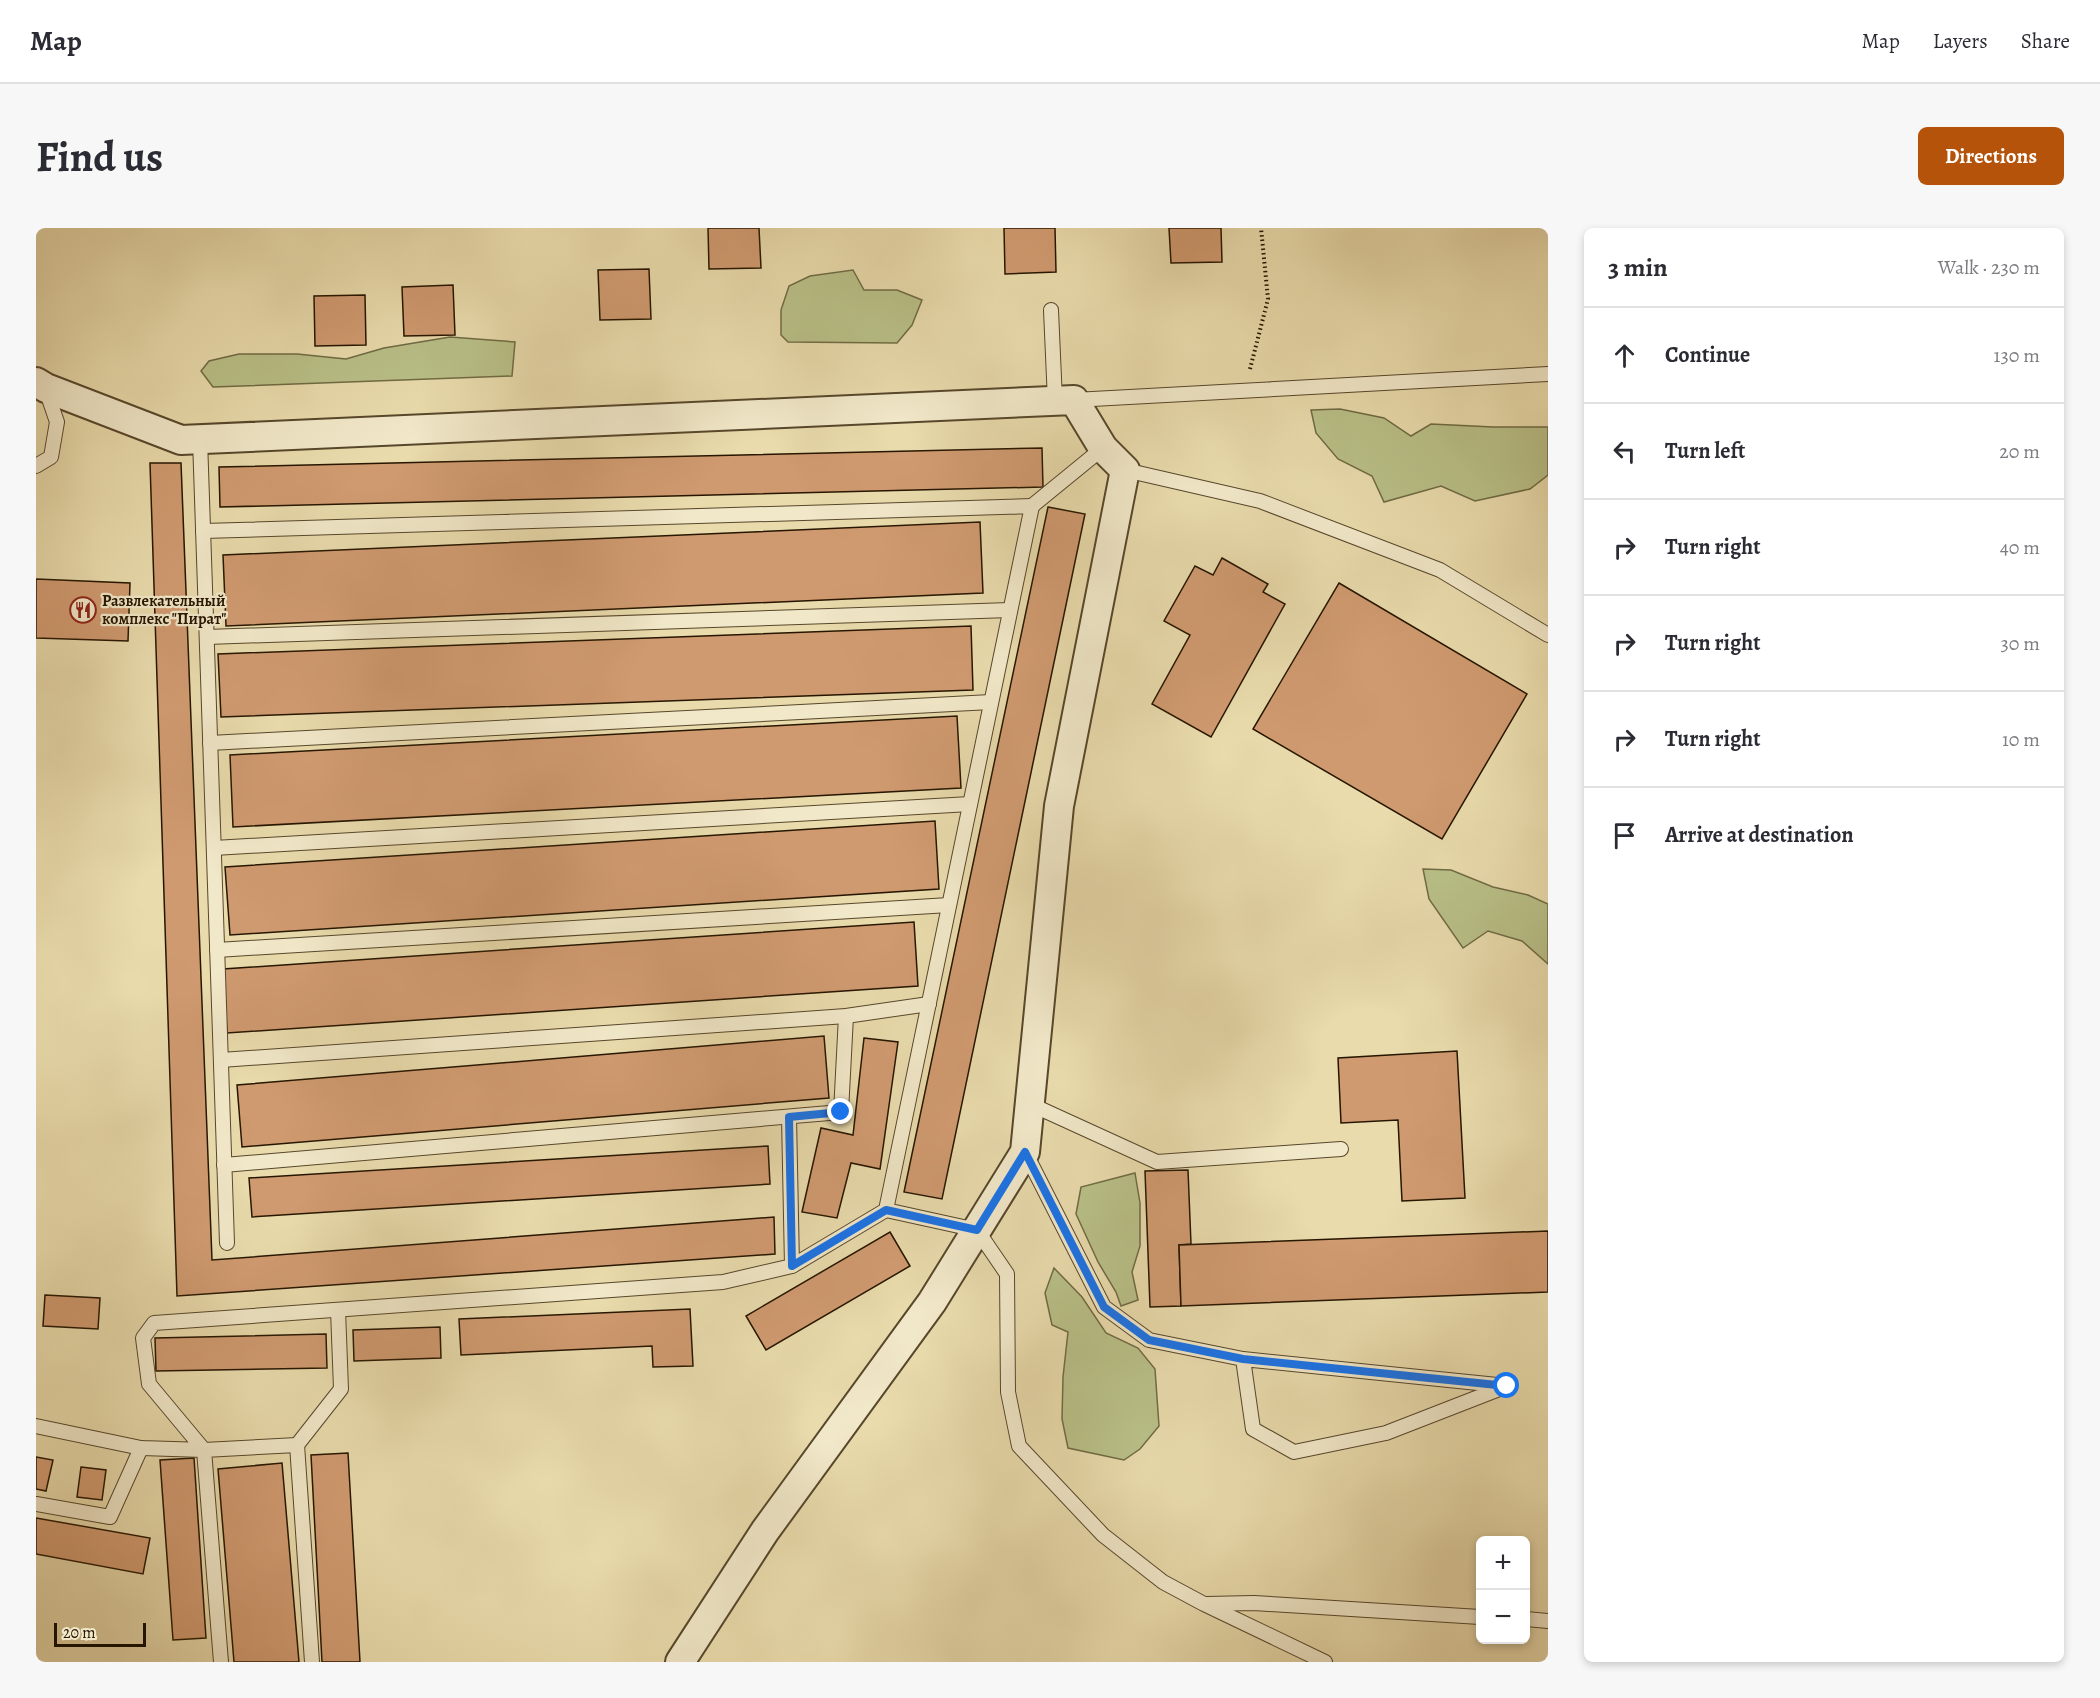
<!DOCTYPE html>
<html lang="en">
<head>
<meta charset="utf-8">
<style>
  body { margin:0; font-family:Alegreya,serif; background:#f7f7f7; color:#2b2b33 }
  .controls { position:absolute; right:18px; bottom:18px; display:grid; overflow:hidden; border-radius:9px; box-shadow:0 3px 9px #0003 }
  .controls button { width:54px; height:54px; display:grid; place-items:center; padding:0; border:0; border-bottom:2px solid #e1e1e2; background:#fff; color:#2b2b33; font:30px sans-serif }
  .scale { position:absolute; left:18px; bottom:15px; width:92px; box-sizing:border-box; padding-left:6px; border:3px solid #261600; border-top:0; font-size:16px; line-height:21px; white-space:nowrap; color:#261600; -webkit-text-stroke:4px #f1e8c9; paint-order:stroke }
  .stop { position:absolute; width:18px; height:18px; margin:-14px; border:4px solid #1a73e8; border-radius:50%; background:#fff }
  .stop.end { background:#1a73e8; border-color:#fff; box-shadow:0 2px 6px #0008 }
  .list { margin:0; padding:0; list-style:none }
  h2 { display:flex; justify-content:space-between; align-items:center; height:78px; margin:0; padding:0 24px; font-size:26px }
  h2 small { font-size:20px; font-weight:400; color:#7c7c81 }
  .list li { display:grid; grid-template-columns:39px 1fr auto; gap:18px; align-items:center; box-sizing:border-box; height:96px; padding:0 24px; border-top:2px solid #e1e1e2 }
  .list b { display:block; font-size:22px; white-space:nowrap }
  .list em { font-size:20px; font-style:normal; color:#7c7c81 }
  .icon { flex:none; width:33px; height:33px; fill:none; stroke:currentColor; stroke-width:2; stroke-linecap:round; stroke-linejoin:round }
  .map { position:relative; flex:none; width:1512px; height:1434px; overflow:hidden; border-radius:9px }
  header { display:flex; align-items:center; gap:36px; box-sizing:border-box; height:84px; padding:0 30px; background:#fff; border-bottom:2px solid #e1e1e2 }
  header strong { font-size:28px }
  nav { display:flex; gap:33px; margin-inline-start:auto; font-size:21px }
  .intro { display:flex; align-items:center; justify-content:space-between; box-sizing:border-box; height:144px; padding:0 36px }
  h1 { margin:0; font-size:42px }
  .button { padding:15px 27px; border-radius:9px; background:#b45309; color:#fff; font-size:21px; font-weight:700 }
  main { display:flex; gap:36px; padding:0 36px }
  aside { flex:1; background:#fff; border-radius:9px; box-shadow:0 3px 9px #0003 }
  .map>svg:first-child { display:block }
</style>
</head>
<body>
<header>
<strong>Map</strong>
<nav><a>Map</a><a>Layers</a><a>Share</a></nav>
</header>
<div class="intro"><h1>Find us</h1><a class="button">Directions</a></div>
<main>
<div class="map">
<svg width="1512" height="1434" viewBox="0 0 1512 1434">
  <rect width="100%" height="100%" fill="#e9dbac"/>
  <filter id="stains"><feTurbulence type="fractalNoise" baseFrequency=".00333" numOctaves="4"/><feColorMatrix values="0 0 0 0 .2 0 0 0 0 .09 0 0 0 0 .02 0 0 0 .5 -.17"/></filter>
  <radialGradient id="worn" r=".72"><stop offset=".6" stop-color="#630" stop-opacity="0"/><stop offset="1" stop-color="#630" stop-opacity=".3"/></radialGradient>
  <g fill="#b9c088" stroke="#706b44" stroke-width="1.5">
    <path d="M817 42 828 62H861L886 72 876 97 861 115 752 114 745 107V82L753 58 774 48Z"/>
    <path d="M414 109 479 114 476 148 177 159 165 143 173 133 203 126H261L310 131 348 120Z"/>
    <path d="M1304 181 1348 190 1375 208 1395 196 1457 199H1512V247L1494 261 1439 273 1405 258 1348 274 1336 248 1302 231 1280 205 1275 182Z"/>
    <path d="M1387 641 1415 642 1457 659 1492 667 1512 676V736L1486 713 1452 703 1427 720 1393 671Z"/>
    <path d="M1099 945 1104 975V1018L1096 1044 1102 1072 1085 1078 1080 1064 1062 1034 1040 986 1045 959Z"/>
    <path d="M1018 1040 1046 1069 1070 1105 1102 1120 1119 1141 1123 1198 1104 1221 1088 1232 1032 1220 1026 1191 1027 1149 1032 1104 1016 1097 1009 1065Z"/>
  </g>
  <g fill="#d09a70" stroke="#261600" stroke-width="1.5">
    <path d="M672 0H723L725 40 673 41Z"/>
    <path d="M968 0H1019L1020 44 969 46Z"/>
    <path d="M1133 0H1185L1186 34 1135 35Z"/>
    <path d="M613 41 615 91 564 92 562 42Z"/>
    <path d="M417 57 419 107 368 108 366 59Z"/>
    <path d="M329 67 330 117 279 118 278 68Z"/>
    <path d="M1006 220 1007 259 184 279 183 239Z"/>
    <path d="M114 235H145L176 1032 738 989 739 1026 141 1068Z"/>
    <path d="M1012 279 1049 286 906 971 868 964Z"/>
    <path d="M944 294 947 365 190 398 187 327Z"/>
    <path d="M1186 330 1232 356 1227 364 1249 376 1175 509 1116 476 1154 407 1128 393 1159 338 1177 347Z"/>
    <path d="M0 351 94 355 92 413 0 410Z"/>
    <path d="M1303 355 1491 466 1406 611 1217 501Z"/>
    <path d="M935 398 937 462 185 489 182 426Z"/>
    <path d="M921 488 925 560 197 599 194 527Z"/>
    <path d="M899 593 903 661 194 707 189 639Z"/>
    <path d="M878 694 882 758 191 805 187 741Z"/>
    <path d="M788 808 793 870 206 919 201 857Z"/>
    <path d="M828 810 862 814 844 941 815 935 801 990 766 984 785 900 817 907Z"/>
    <path d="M1421 823 1429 970 1366 973 1362 892 1305 895 1302 830Z"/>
    <path d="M732 918 734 956 216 989 213 950Z"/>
    <path d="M1152 942 1155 1016 1143 1017 1145 1078 1114 1079 1109 943Z"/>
    <path d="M1512 1003V1064L1145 1078 1143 1017Z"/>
    <path d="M854 1004 874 1038 730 1122 710 1088Z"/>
    <path d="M9 1067 64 1070 62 1101 7 1098Z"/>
    <path d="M654 1081 657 1138 617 1139 616 1118 425 1127 423 1091Z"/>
    <path d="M404 1099 405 1130 318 1133 317 1102Z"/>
    <path d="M290 1106 291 1140 120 1143 119 1110Z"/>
    <path d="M312 1225 324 1434H286L275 1227Z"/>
    <path d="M0 1229 17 1232 10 1263 0 1261Z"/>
    <path d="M158 1230 170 1410 137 1412 124 1232Z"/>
    <path d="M246 1235 263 1434H198L182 1241Z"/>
    <path d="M45 1239 70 1242 66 1272 41 1269Z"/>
    <path d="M0 1290 114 1310 107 1346 0 1326Z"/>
  </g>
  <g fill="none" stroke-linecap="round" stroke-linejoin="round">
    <g stroke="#57472b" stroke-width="16">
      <g id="lane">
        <path d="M1015 82 1019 173"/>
        <path d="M1038 172 1512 146"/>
        <path d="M164 211 191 1015"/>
        <path d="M0 238 15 229 21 194 10 162"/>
        <path d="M1089 242 1224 273 1404 342 1512 407"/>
        <path d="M996 278 1067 220"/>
        <path d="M167 303 996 278 850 982 756 1038"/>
        <path d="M171 409 974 382"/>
        <path d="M174 515 955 474"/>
        <path d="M178 620 934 576"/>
        <path d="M181 722 913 677"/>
        <path d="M185 832 810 788 893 776"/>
        <path d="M994 876 1121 934 1305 921"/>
        <path d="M989 924 1068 1079 1113 1112 1207 1131 1217 1201 1258 1224 1350 1205 1471 1158 1207 1131"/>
        <path d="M188 937 805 884 810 788"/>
        <path d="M850 982 941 1002 971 1046 972 1164 983 1218 1067 1307 1127 1354 1168 1376 1289 1434"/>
        <path d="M0 1198 105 1220 168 1222 113 1156 107 1110 118 1095 687 1054 756 1038 753 889"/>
        <path d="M261 1217 276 1434"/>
        <path d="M0 1276 74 1289 105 1220"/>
        <path d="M1170 1376 1218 1375 1444 1389"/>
        <path d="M1490 1391 1512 1393"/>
        <path d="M185 1434 168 1222 261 1217 305 1161 302 1082"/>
      </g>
    </g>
    <g stroke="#57472b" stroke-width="32">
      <path id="street" d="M0 154 10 160 145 212 1038 172 1067 220 1089 242 1023 578 989 924 896 1074 729 1303 644 1434"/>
    </g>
    <path stroke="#261600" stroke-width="4" stroke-dasharray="1.5 3" stroke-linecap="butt" d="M1214 141 1232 71 1225 0"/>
    <use href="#lane" stroke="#f1e8c9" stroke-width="14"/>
    <use href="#street" stroke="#f1e8c9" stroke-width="28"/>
  </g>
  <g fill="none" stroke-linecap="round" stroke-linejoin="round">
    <path stroke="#1a73e8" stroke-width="8" d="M805 884 753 889 756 1038 850 982 941 1002 989 924 1068 1079 1113 1112 1207 1131 1471 1158"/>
  </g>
  <defs>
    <g id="restaurant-ring" transform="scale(1.35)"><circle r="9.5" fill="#f1e8c9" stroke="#8f2418" stroke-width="1.5"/><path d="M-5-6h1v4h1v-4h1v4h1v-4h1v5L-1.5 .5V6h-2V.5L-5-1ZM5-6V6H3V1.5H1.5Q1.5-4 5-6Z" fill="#8f2418"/></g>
  </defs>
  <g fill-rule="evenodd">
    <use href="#restaurant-ring" x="47" y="382"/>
  </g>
  <g text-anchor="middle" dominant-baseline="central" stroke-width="4.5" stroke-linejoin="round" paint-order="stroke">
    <g font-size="16" font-weight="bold" fill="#261600" stroke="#f1e8c9" text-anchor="start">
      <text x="66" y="373">Развлекательный<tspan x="66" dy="18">комплекс "Пират"</tspan></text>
    </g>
  </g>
  <rect width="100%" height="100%" filter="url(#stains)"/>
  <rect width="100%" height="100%" fill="url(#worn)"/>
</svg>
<div class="controls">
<button>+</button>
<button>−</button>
</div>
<div class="scale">20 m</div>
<div class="stop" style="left:1471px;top:1158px"></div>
<div class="stop end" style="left:805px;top:884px"></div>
</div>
<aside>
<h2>3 min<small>Walk · 230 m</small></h2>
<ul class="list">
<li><svg class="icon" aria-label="ahead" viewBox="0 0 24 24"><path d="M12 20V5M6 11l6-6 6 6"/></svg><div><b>Continue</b></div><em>130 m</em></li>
<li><svg class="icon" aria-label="left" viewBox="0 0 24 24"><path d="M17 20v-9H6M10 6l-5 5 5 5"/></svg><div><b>Turn left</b></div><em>20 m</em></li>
<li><svg class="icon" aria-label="right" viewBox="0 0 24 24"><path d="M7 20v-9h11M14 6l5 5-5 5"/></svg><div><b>Turn right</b></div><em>40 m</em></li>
<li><svg class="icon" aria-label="right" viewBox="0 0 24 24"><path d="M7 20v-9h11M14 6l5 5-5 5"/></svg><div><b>Turn right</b></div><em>30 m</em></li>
<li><svg class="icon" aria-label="right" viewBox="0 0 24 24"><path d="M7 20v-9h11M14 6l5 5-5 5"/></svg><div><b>Turn right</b></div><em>10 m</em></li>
<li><svg class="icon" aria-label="arrive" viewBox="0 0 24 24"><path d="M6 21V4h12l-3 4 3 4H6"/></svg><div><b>Arrive at destination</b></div></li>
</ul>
</aside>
</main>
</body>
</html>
